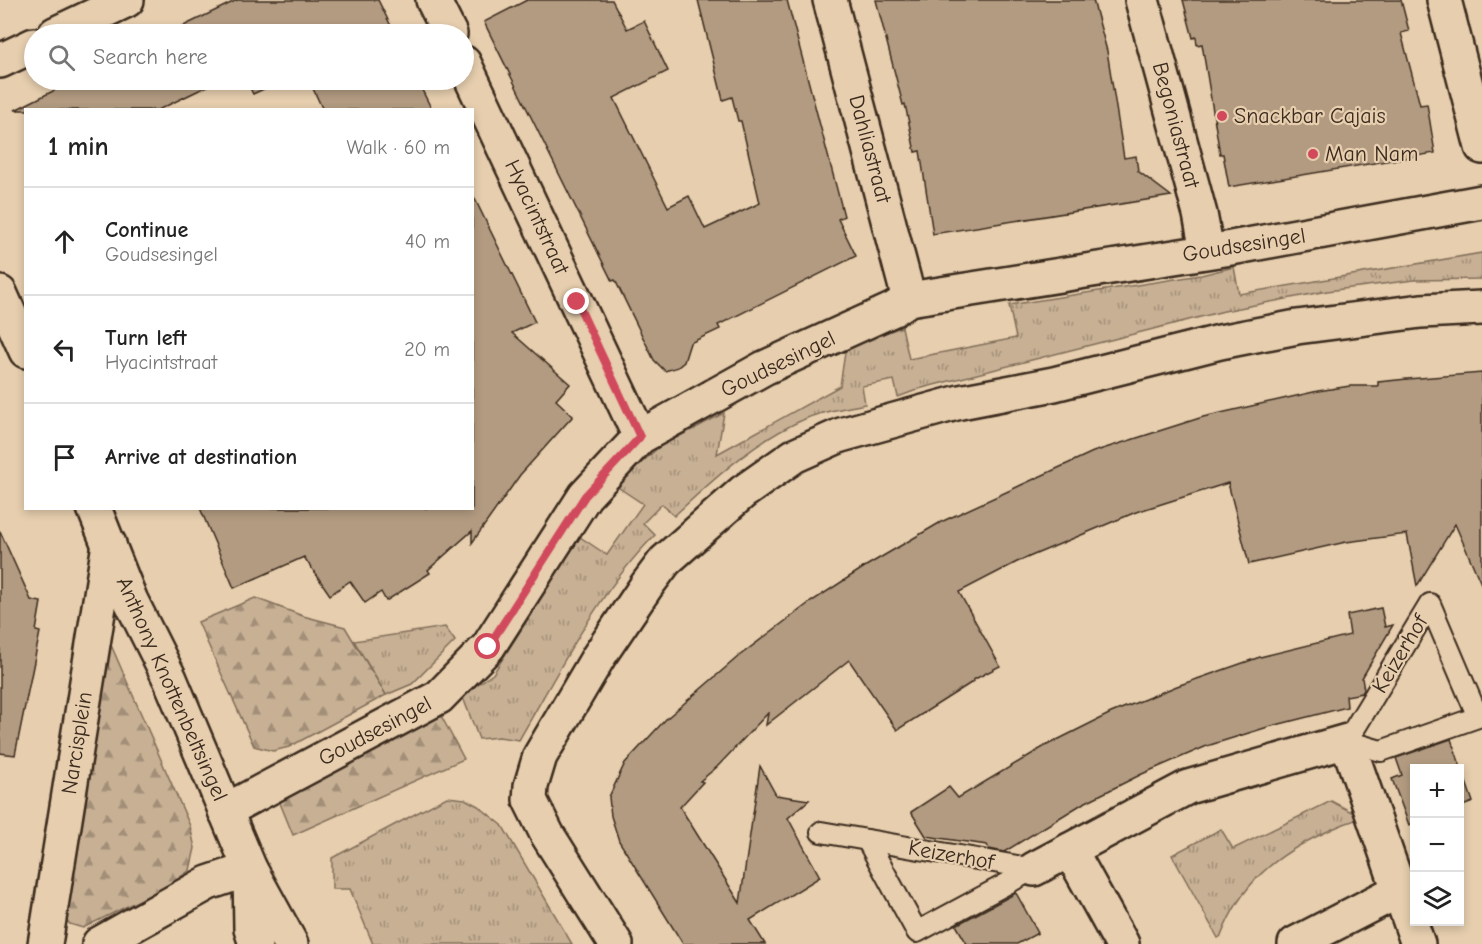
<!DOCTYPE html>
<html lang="en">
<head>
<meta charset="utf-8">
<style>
  body { margin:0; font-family:"Comic Neue",sans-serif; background:#f2f2f2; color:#222 }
  .controls { position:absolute; right:18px; bottom:18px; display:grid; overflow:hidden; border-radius:0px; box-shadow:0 3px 9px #0003 }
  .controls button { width:54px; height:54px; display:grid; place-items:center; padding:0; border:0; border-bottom:2px solid #e0e0e0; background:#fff; color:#222; font:30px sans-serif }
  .stop { position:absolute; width:18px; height:18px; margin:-14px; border:4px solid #d1495b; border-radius:50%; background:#fff }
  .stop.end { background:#d1495b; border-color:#fff; box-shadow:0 2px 6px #0008 }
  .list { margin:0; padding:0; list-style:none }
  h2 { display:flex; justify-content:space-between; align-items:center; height:78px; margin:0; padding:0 24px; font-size:26px }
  h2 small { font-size:20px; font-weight:400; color:#767676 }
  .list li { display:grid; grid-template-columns:39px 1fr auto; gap:18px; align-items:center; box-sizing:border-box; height:108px; padding:0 24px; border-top:2px solid #e0e0e0 }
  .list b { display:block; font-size:22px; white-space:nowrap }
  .list p { margin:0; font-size:20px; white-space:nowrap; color:#767676 }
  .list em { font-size:20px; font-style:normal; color:#767676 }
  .icon { flex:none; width:33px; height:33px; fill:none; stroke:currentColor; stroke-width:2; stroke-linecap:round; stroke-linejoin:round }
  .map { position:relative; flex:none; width:1482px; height:944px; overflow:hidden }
  .search { position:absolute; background:#fff; box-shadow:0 3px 9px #0003; left:24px; top:24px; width:450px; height:66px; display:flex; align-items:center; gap:15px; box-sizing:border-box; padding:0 21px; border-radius:33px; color:#767676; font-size:22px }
  .panel { position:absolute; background:#fff; box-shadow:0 3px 9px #0003; left:24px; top:108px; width:450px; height:402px; border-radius:0px }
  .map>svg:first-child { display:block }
</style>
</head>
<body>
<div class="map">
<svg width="1482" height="944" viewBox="0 0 1482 944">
  <defs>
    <pattern id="grass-tufts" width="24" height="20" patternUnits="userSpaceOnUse" patternTransform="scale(1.5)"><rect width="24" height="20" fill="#c7b094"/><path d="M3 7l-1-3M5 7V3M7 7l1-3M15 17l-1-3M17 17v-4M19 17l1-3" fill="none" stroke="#a38f78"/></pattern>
    <pattern id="forest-firs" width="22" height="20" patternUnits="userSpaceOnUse" patternTransform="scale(1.5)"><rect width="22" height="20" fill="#c7b094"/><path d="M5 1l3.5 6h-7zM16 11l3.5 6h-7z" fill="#a38f78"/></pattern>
  </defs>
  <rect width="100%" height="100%" fill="#e6ceae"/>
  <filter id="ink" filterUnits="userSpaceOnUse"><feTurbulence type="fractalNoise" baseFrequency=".0167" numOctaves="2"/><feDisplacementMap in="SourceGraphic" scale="12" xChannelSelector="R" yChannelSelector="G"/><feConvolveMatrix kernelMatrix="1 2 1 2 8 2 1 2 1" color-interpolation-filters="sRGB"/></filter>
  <g filter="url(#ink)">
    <g fill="url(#grass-tufts)" stroke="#816d59" stroke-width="1.5">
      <path d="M1482 253V279L1414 280 1327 291 1224 311 922 388 898 397 894 380 862 386 865 404C846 408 824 411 807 418 755 440 714 479 674 516L662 504 643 523 655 535C598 592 559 671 519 740L499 737 479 739 462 695 493 674 580 537 607 555 643 504 616 486 659 447 724 413 717 454 840 386 846 346 902 327 909 359 1016 338 1009 305 1201 275 1234 267 1239 294Z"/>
      <path d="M445 627 455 641 412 684 386 695 354 641Z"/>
      <path d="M447 797 465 799 478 806 502 825 572 944H373L350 889H332V858Z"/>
      <path d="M1331 801 1363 818C1349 821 1336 827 1324 833 1274 856 1241 884 1221 936L1218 938 1172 855 1221 829 1233 849Z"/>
    </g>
    <g fill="url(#forest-firs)" stroke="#816d59" stroke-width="1.5">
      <path d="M255 598 303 616 345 627 386 695 289 747 273 751 254 746 198 622Z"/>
      <path d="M111 645 190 826 195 848 190 870 168 886 83 928 70 924 62 915 95 656Z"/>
      <path d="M438 710 464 759 293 835 280 803 288 782Z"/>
    </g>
    <g fill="#b29b81" stroke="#3b2a1e" stroke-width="1.5">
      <path d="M237 0H378L395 34H167Z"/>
      <path d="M527 0H612L627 29 644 21 668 71 614 98 668 207 689 196 705 229 760 203 741 121H738L732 97 723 100 698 0H787L844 216 838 219 856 256 718 325 720 329 690 343 684 362 678 367 665 371 654 360 615 280 612 281 484 22Z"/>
      <path d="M876 0H1093L1107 51 1124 158 1136 156 1138 171 1171 196 933 234 920 151 915 152 905 104 903 105Z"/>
      <path d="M1183 0H1401L1409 31 1401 33 1420 105 1427 104 1435 153 1229 187 1223 154H1220L1202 44 1197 45 1196 37 1193 38Z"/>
      <path d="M75 80H220L158 110H15Z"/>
      <path d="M246 80H283L253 94Z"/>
      <path d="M309 80H417L432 110H323Z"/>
      <path d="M472 193 535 322 512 333 570 384 556 400 573 416 520 475 472 543V531L428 570 430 573 386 601 381 592 365 603 350 581 330 595 304 557 234 588 200 508H472Z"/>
      <path d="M1482 373V586L1455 524 1417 586 1407 534 1346 542 1249 564 1228 483 1136 512 1017 562 959 592 1000 666 973 680 974 681 897 730 849 660 766 725 768 713 717 767 700 781 703 782 680 807 740 903 760 766 776 795 809 800 788 818 820 877 750 920 765 944H683L619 841 611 816 609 797 625 763 666 719 739 656 809 603 866 566 941 522 1093 452 1203 417 1318 391 1350 386H1378V382L1407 379Z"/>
      <path d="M0 531 31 600 41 602 36 631 40 632 15 755 0 753Z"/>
      <path d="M1381 608 1385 627 1393 625 1362 678 1364 690 1362 693 1346 696 1347 707 1268 727 1207 746 1142 774 1082 804 1004 852 989 849 987 845 926 836 911 812 949 787 958 798 1045 746 1111 713 1177 686 1260 657 1350 635 1347 615Z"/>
      <path d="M1451 739 1473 802 1460 807V768H1414V823L1409 825 1392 779 1402 775 1396 758Z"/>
      <path d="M1016 893 1038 933 1017 944H967L956 925Z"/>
    </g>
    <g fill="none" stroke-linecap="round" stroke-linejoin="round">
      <g stroke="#3b2a1e" stroke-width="24">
        <g id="lane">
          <path d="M1430 604 1478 717 1381 751 1347 741Z"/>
          <path d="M821 832 1034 869"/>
          <path d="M867 840 917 932 1034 869"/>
        </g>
      </g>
      <g stroke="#3b2a1e" stroke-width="38">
        <g id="street">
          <path d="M433 0 450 34"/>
          <path d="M830 0 909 299"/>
          <path d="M1142 0 1200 214 1207 251"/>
          <path d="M1444 0 1482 147"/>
          <path d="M55 34 127 0"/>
          <path d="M0 61 34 45"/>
          <path d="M464 63 640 437"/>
          <path d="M0 293 26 351"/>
          <path d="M94 508 131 601 170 679 250 869 291 944"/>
          <path d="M225 811 439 697 488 647 585 496 640 437 764 368 894 309 909 299 1231 248 1482 202"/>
          <path d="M1070 850 1122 944"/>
          <path d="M1034 869 1188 787 1347 741 1418 944"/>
          <path d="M250 874 251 929 256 944"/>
          <path d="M45 944 109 544"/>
          <path d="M99 944 208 883 250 869"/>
          <path d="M616 944 547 834 530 800 531 786 540 756 599 656 647 585 665 561 743 492 794 456 841 435 960 402 1054 384 1220 342 1297 327 1421 311 1482 308"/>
          <path d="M1295 944 1398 891"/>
        </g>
      </g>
      <use href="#lane" stroke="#e6ceae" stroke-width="20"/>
      <use href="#street" stroke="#e6ceae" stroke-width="33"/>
    </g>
  </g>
  <g fill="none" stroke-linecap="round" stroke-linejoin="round" filter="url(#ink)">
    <path stroke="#d1495b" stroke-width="8" d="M488 647 585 496 640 437 577 302"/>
  </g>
  <g fill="#d1495b" stroke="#e6ceae" stroke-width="2">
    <circle cx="1222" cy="116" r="6"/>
    <circle cx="1313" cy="154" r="6"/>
  </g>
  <g text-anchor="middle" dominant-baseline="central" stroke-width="4.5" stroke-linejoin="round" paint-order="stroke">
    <g font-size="22" fill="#3b2a1e" stroke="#e6ceae" text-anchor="start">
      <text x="1234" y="116">Snackbar Cajais</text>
      <text x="1325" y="154">Man Nam</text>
    </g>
    <g font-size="22" fill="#3b2a1e" stroke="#e6ceae">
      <text transform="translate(1176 125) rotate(75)">Begoniastraat</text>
      <text transform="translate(870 149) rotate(75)">Dahliastraat</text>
      <text transform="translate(537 217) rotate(65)">Hyacintstraat</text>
      <text transform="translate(1244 245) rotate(-9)">Goudsesingel</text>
      <text transform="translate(778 364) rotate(-26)">Goudsesingel</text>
      <text transform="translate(1400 654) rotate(-59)">Keizerhof</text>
      <text transform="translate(172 689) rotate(66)">Anthony Knottenbeltsingel</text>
      <text transform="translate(375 731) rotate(-28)">Goudsesingel</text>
      <text transform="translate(77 743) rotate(-81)">Narcisplein</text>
      <text transform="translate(951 855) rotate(10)">Keizerhof</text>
    </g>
  </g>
</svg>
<div class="controls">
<button>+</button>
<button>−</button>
<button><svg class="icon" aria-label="layers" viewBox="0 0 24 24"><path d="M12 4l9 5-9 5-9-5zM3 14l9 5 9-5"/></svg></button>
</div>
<div class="stop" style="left:488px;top:647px"></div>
<div class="stop end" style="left:577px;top:302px"></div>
<div class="search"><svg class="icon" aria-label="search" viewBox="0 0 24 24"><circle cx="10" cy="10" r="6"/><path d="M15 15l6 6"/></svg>Search here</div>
<section class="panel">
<h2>1 min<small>Walk · 60 m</small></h2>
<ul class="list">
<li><svg class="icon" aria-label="ahead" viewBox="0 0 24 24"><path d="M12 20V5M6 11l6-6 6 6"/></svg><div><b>Continue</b><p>Goudsesingel</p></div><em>40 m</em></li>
<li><svg class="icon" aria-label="left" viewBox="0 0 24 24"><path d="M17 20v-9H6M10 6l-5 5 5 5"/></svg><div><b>Turn left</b><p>Hyacintstraat</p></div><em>20 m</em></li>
<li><svg class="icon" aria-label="arrive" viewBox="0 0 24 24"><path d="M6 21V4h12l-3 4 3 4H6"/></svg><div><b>Arrive at destination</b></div></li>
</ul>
</section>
</div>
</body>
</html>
